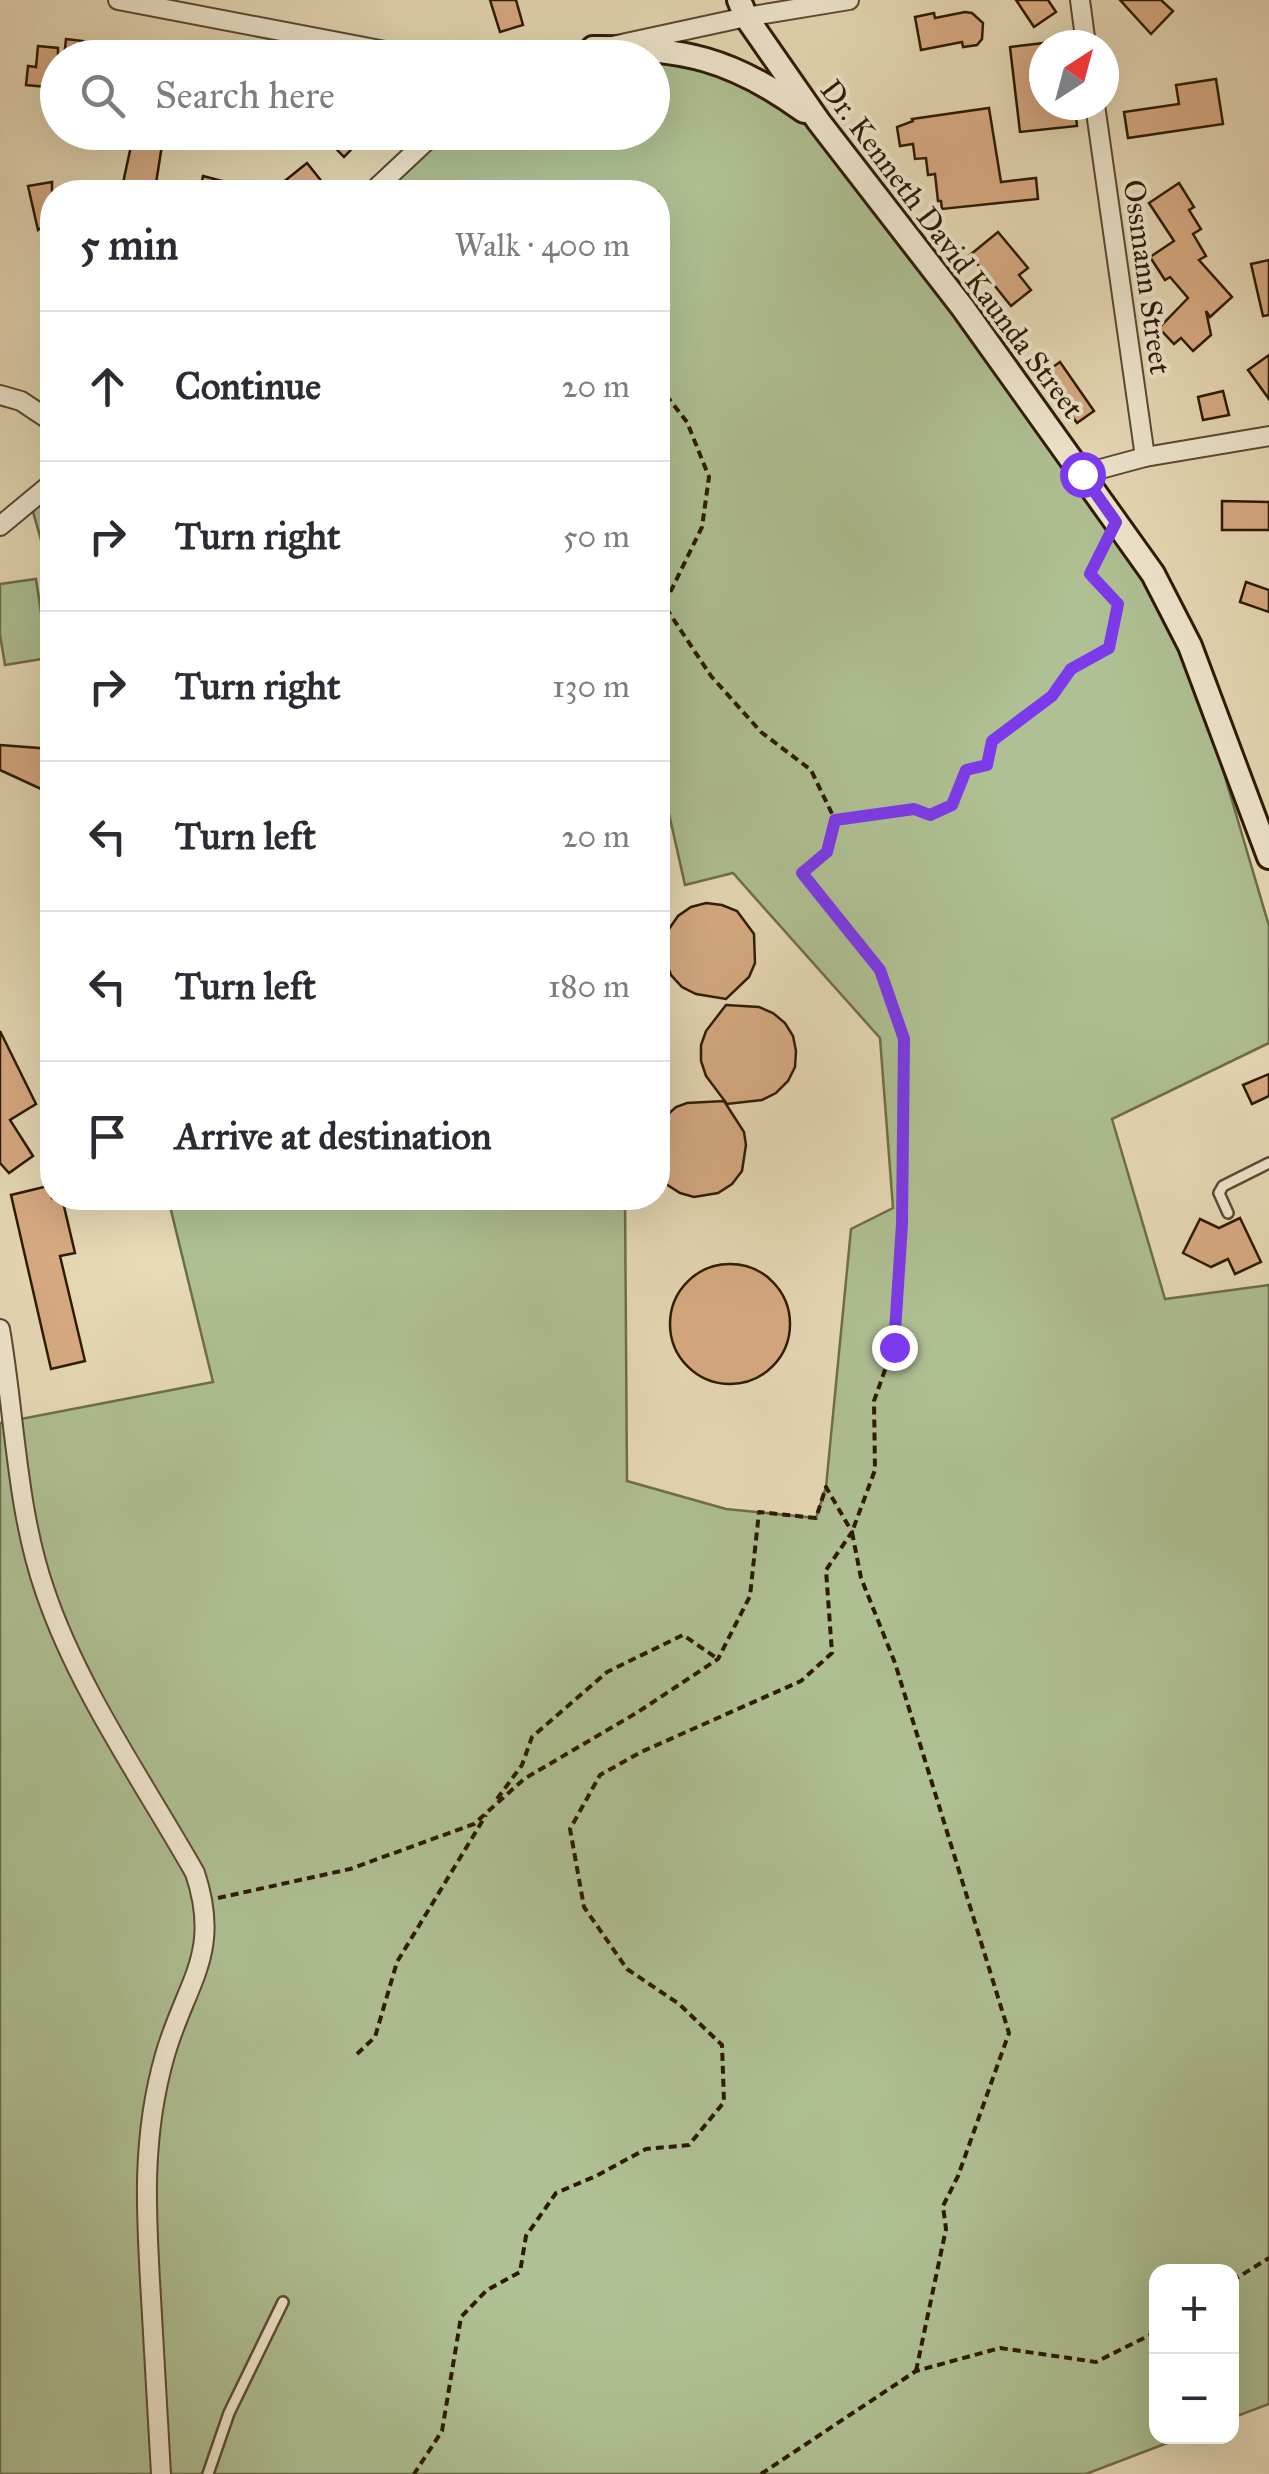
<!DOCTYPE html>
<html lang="en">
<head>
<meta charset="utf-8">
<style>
  body { margin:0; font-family:"IM FELL Great Primer",serif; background:#f2f2f3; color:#2b2b33 }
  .controls { position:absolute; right:30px; bottom:30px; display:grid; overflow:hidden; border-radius:20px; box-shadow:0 10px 40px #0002 }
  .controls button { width:90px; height:90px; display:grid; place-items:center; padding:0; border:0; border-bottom:2px solid #e1e1e2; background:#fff; color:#2b2b33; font:50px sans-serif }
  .compass { position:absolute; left:1029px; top:30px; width:90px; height:90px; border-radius:50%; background:#fff; box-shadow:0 10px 40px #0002; rotate:36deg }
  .stop { position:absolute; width:30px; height:30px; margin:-22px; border:8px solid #7c3aed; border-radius:50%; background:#fff }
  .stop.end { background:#7c3aed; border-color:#fff; box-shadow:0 2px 10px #0008 }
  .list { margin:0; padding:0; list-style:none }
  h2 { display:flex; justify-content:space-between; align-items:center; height:130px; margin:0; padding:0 40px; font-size:42px }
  h2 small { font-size:32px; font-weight:400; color:#7c7c81 }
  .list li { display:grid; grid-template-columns:65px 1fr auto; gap:30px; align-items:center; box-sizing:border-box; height:150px; padding:0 40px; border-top:2px solid #e1e1e2 }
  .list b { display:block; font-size:38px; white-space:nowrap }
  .list em { font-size:32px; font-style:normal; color:#7c7c81 }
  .icon { flex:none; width:55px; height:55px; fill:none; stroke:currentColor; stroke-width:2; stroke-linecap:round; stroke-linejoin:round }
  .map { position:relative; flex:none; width:1269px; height:2474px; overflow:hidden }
  .search { position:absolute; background:#fff; box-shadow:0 10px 40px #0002; left:40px; top:40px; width:630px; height:110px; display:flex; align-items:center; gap:25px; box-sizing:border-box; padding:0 35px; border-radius:55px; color:#7c7c81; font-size:38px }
  .panel { position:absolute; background:#fff; box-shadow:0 10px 40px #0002; left:40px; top:180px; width:630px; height:1030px; border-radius:40px }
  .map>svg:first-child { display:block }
</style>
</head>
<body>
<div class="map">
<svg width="1269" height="2474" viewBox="0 0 1269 2474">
  <rect width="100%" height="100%" fill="#e8dbb7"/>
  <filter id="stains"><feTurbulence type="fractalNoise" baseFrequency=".002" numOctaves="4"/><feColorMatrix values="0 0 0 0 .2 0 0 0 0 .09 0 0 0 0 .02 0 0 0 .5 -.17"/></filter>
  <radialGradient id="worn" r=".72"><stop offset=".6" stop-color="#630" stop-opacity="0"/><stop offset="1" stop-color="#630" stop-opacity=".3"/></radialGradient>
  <g fill="#afc194" stroke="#6e6e4c" stroke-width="2.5">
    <path d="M652 58 718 62 819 122 1153 574 1213 736 1269 926V1043L1112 1119 1165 1299 1269 1285V2404L1232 2418V2272H1156V2436L1183 2437 1086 2474H0V1423L213 1382 168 1198H625L627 1481 726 1509 816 1518 826 1487 851 1229 893 1208 880 1038 733 873 685 885 658 765V192H372L436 133 652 132Z"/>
    <path d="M52 483V579L30 501Z"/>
    <path d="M36 579 48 658 5 665 0 635V584Z"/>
  </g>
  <g fill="#daad85" stroke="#2c1a05" stroke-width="2.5">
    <path d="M490 0H516L523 25 500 32Z"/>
    <path d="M1016 0H1048L1056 12 1034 27Z"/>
    <path d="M1120 0H1161L1173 11 1151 34Z"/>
    <path d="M965 12 972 13 983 23 982 39 977 45 963 47 962 42 921 50 915 17 934 13 935 18Z"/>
    <path d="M66 39 83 41 81 58H64Z"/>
    <path d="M1044 43V105H1054V110L1075 108 1077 126 1020 132 1010 47Z"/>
    <path d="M38 46 58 48V88L26 85 28 66 36 67Z"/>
    <path d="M1216 79 1223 124 1128 138 1124 112 1179 104 1176 85Z"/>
    <path d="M989 108 1001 182 1036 178 1038 199 942 209 941 201H938L935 174 928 175 926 158 915 159 913 144 900 146 897 127 913 121 912 119Z"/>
    <path d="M134 132H164L155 190 123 183Z"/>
    <path d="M320 132H368L344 157Z"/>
    <path d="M307 163 323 183 311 192H271Z"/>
    <path d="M203 176 245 187V192H200Z"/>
    <path d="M52 182V220L38 230 28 186Z"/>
    <path d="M1179 183 1194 207 1189 210 1201 229 1193 234 1206 256 1199 260 1232 297 1210 317 1206 311 1211 335 1193 351 1181 338 1174 344 1159 328 1188 298 1170 277 1165 280 1150 257 1174 241 1149 203Z"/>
    <path d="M998 232 1028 268 1019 275 1031 290 1011 306 970 255Z"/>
    <path d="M1269 260V315L1263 316 1251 264Z"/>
    <path d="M1269 355V399L1248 370Z"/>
    <path d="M1060 362 1094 411 1077 423 1043 374Z"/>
    <path d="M1223 391 1229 415 1203 420 1198 397Z"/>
    <path d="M1222 501 1269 502V530H1222Z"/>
    <path d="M1246 582 1269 590V612L1240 602Z"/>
    <path d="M0 745 52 749V794L0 770Z"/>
    <path d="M706 903 722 905 737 911 754 934 755 963 749 977 726 999 696 994 682 987 671 975 665 960 664 944 669 929 678 916 691 907Z"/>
    <path d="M726 1005 759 1007 773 1013 785 1023 793 1036 796 1051 795 1067 788 1081 776 1093 762 1100 727 1104 706 1076 701 1061V1045L706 1031Z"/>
    <path d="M0 1031 36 1104 10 1120 33 1156 9 1173 0 1163Z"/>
    <path d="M1269 1074V1096L1252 1104 1243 1085Z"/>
    <path d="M724 1101 744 1132 746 1145 742 1171 732 1184 718 1193 694 1197 680 1193 666 1184 658 1172 659 1122 676 1107 687 1103Z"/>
    <path d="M52 1185V1198H62L75 1253 60 1256 85 1361 51 1369 11 1195Z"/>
    <path d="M1240 1218 1261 1262 1235 1274 1228 1259 1211 1267 1183 1253 1200 1219 1219 1228Z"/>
    <circle cx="730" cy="1324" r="60"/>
  </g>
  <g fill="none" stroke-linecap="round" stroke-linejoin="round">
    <g stroke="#5b4a32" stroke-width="14">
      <g id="lane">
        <path d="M1228 1213 1219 1193 1223 1186 1269 1163"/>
        <path d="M208 2474 229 2413 283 2302"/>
      </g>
    </g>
    <g stroke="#5b4a32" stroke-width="22">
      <g id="street">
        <path d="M118 0 422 58"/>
        <path d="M1080 0 1086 45"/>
        <path d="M557 58 746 17 849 0"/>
        <path d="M1095 105 1145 457"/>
        <path d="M372 192 436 132"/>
        <path d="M0 395 21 401 51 421 52 426"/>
        <path d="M1082 474 1145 457 1269 436"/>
        <path d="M0 526 52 483"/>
        <path d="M0 1329C15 1415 16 1508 45 1591 78 1689 144 1783 195 1873 222 1954 186 1982 165 2055 141 2138 146 2214 151 2298 154 2357 158 2415 161 2474"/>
      </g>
    </g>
    <g stroke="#2c1a05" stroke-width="28">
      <g id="secondary">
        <path d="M739 0 746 17 819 122 963 308 1153 574 1190 646 1269 857"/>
        <path d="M593 48C681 47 733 59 804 111"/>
      </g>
    </g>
    <g stroke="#2c1a05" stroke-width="4" stroke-dasharray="8 5" stroke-linecap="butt">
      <path d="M658 385 687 422 709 477 702 527 664 605 711 676 761 732 811 770 835 820"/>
      <path d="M497 1799 522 1765 532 1737 607 1672 683 1635 718 1659"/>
      <path d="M218 1898 350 1869 474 1824 524 1779 638 1712 718 1659 750 1596 759 1512 816 1518 826 1487 852 1532 826 1570 832 1653 801 1681 641 1752 600 1775 570 1829 584 1907 627 1969 679 2004 722 2045 724 2102 689 2145 646 2149 596 2176 556 2193 526 2236 520 2272 487 2290 461 2317 442 2431 414 2474"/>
      <path d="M357 2054 375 2037 397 1962 486 1815"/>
      <path d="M1232 2281 1269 2258"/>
      <path d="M916 2371 946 2229 943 2206 958 2176 1009 2033 895 1663 861 1578 852 1532 875 1470 874 1401 893 1347 902 1224 904 1039 880 970 802 873 827 852 835 820 914 809 930 815 951 805 966 770 987 765 992 741 1052 695 1071 669 1109 648 1118 604 1090 574 1107 545"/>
      <path d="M761 2474 916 2371 1000 2348 1096 2362 1156 2332"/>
    </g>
    <use href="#lane" stroke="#f0e8d0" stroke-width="9"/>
    <use href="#street" stroke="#f0e8d0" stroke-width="18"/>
    <use href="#secondary" stroke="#f0e8d0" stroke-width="22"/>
  </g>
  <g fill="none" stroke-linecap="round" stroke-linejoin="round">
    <path stroke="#7c3aed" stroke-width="12" d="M894 1347 902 1224 904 1039 880 970 802 873 827 852 835 820 914 809 930 815 952 805 966 770 987 765 992 741 1052 696 1071 669 1109 648 1118 604 1090 574 1116 522 1082 474"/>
  </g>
  <g text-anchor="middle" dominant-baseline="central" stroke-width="8" stroke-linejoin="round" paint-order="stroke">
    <g font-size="30" fill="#2c1a05" stroke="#f0e8d0">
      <text transform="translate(952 249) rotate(53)">Dr. Kenneth David Kaunda Street</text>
      <text transform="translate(1147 277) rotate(82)">Ossmann Street</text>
    </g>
  </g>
  <rect width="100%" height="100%" filter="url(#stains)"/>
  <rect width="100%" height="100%" fill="url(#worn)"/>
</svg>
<div class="controls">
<button>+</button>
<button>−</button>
</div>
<svg class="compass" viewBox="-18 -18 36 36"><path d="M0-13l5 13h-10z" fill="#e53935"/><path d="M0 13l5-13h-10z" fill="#7c7c81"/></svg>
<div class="stop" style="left:1082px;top:474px"></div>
<div class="stop end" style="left:894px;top:1347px"></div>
<div class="search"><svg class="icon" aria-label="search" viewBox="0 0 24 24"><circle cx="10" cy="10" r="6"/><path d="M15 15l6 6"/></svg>Search here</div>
<section class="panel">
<h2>5 min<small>Walk · 400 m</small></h2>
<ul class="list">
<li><svg class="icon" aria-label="ahead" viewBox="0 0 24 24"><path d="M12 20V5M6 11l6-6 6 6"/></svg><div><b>Continue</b></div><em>20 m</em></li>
<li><svg class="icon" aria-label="right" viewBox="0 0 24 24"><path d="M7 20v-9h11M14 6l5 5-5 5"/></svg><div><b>Turn right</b></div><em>50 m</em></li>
<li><svg class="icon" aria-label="right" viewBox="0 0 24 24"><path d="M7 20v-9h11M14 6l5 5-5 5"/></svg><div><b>Turn right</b></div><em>130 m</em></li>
<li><svg class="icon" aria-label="left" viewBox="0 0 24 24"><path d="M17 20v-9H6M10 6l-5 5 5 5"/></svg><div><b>Turn left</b></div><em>20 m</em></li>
<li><svg class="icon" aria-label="left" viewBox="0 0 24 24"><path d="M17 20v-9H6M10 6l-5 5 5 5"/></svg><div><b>Turn left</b></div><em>180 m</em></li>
<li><svg class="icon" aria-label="arrive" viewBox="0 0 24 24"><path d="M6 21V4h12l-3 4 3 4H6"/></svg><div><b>Arrive at destination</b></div></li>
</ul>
</section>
</div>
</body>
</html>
